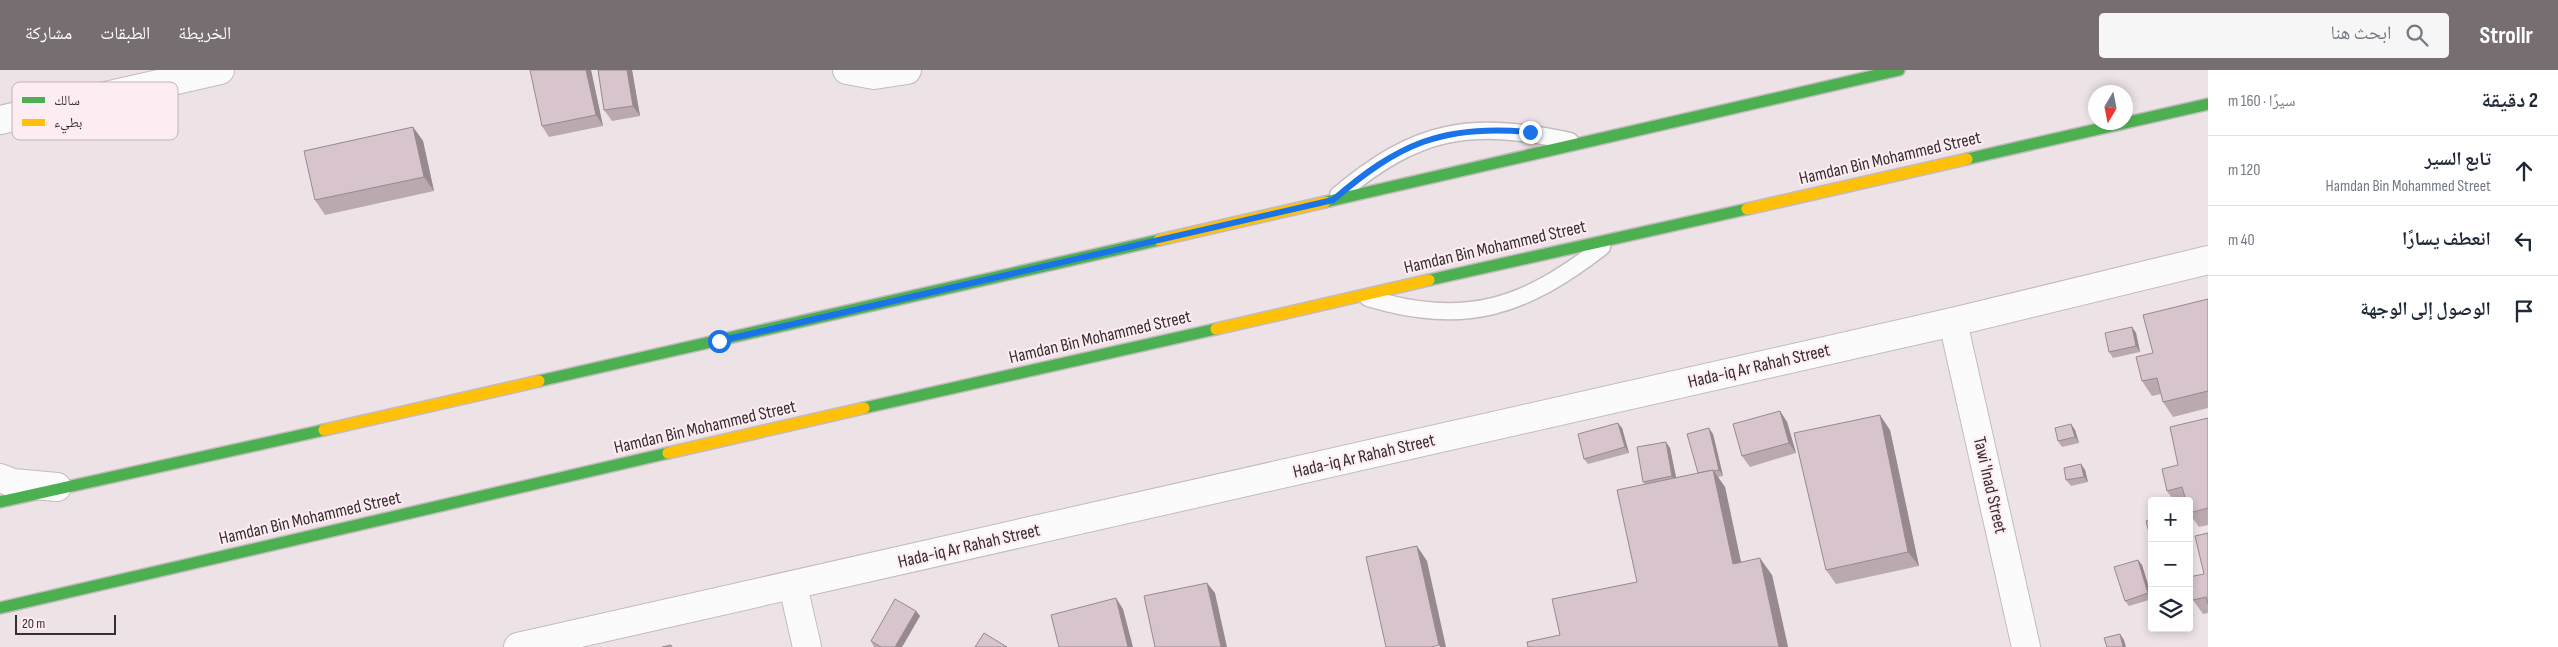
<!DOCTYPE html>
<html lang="ar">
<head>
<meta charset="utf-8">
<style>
  body { margin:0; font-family:"Sofia Sans Condensed","Noto Naskh Arabic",sans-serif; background:#f6f6f7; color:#1f2937; direction:rtl }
  .controls { position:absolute; right:15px; bottom:15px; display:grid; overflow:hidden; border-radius:5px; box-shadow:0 2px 8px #0003 }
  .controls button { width:45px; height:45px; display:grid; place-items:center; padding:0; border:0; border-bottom:1px solid #e0e1e3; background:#fff; color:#1f2937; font:25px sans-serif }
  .compass { position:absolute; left:2088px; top:15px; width:45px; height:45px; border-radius:50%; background:#fff; box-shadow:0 2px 8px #0003; rotate:190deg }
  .scale { position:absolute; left:15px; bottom:12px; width:101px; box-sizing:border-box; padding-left:5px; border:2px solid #362f31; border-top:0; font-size:14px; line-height:18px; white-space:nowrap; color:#362f31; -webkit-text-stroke:4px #feecf3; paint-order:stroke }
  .stop { position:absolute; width:15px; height:15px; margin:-11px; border:4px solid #1a73e8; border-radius:50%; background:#fff }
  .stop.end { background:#1a73e8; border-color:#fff; box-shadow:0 1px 5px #0008 }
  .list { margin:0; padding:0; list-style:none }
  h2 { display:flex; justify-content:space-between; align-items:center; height:65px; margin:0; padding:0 20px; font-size:21px }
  h2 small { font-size:16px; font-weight:400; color:#747a83 }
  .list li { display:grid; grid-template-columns:32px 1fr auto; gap:15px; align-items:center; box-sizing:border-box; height:70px; padding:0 20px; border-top:1px solid #e0e1e3 }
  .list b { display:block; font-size:19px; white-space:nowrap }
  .list p { margin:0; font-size:16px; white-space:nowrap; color:#747a83 }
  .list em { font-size:16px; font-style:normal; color:#747a83 }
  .icon { flex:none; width:28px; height:28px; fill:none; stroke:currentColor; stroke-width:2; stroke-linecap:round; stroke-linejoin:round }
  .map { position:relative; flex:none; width:2208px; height:577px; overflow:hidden; direction:ltr }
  header { display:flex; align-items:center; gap:30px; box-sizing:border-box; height:70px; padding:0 25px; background:#766e70; color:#fff }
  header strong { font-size:24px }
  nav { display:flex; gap:28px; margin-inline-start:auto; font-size:18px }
  .search { width:350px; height:45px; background:#f6f6f7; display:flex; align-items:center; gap:12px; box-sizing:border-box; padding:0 18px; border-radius:5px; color:#747a83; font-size:19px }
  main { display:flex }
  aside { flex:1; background:#fff }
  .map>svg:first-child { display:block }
</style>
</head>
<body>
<header>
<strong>Strollr</strong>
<div class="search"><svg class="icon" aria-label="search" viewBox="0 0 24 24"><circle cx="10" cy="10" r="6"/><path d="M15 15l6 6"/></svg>ابحث هنا</div>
<nav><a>الخريطة</a><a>الطبقات</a><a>مشاركة</a></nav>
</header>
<main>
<aside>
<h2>2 دقيقة<small>سيرًا · 160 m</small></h2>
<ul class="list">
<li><svg class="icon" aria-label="ahead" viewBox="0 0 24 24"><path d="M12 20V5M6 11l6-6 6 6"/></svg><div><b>تابع السير</b><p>Hamdan Bin Mohammed Street</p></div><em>120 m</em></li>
<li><svg class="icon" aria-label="left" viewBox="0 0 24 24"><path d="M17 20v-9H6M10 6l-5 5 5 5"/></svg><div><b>انعطف يسارًا</b></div><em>40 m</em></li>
<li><svg class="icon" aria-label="arrive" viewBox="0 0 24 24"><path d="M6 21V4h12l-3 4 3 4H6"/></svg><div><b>الوصول إلى الوجهة</b></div></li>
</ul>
</aside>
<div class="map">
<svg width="2208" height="577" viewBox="0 0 2208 577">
  <rect width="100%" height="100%" fill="#ede3e6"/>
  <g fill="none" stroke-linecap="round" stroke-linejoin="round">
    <g stroke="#c3bbbd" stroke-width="19">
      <g id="lane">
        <path d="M1338 125C1418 58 1469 50 1570 71"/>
        <path d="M1368 228C1466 257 1523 238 1602 177"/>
      </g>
    </g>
    <g stroke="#c3bbbd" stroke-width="30">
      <g id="street">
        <path d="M847 0 874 5 907 0"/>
        <path d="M0 50 220 0"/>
        <path d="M1953 252 2026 577"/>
        <path d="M0 408 13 413 57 417"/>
        <path d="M793 516 807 577"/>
        <path d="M518 577 1953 252 2208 190"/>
      </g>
    </g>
    <g stroke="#c3bbbd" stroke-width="14">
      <g id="fast">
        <path d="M1967 89 2208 34"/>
        <path d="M1325 132 1899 0"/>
        <path d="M1429 210 1747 139"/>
        <path d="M539 311 1159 170"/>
        <path d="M864 338 1216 259"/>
        <path d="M0 432 324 360"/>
        <path d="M0 538 668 383"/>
      </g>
    </g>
    <g stroke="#c3bbbd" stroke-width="14">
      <g id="slow">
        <path d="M1747 139 1967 89"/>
        <path d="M1159 170 1325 132"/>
        <path d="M1216 259 1429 210"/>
        <path d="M324 360 539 311"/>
        <path d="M668 383 864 338"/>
      </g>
    </g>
    <use href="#lane" stroke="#fcfbfb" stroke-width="16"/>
    <use href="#street" stroke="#fcfbfb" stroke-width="28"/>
    <use href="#fast" stroke="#4caf50" stroke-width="11"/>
    <use href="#slow" stroke="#ffc107" stroke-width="11"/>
  </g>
  <g fill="#baa9af">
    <path d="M591 0 603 56 549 67 542 56Z"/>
    <path d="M598 0H632L640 46 612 51 604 40Z"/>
    <path d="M413 57 423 71 434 121 325 145 315 130Z"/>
    <path d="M2208 229V338L2173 347 2163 332 2161 324 2152 326 2142 311 2153 283Z"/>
    <path d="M2132 257 2136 263 2140 282 2113 288 2109 282Z"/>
    <path d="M1780 341 1787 352 1796 383 1750 397 1742 386Z"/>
    <path d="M2208 348V455L2199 457 2189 443V431H2174L2167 421Z"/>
    <path d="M2071 354 2075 360 2079 373 2062 377 2058 371Z"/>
    <path d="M1622 358 1629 383 1588 394 1584 389Z"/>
    <path d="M1890 360 1919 496 1836 514 1826 500Z"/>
    <path d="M1713 364 1723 406 1718 407 1725 417 1741 492 1772 505 1788 577H1528L1560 565 1637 512 1645 414 1643 412 1670 378 1676 408 1698 403Z"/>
    <path d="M2081 394 2085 400 2088 412 2071 416 2066 410Z"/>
    <path d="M2208 463V543L2203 544 2193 530 2204 504Z"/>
    <path d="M2138 490 2142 495 2152 527V529L2129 536 2125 531Z"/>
    <path d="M916 541 920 546 902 577H874L871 571Z"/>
  </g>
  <g fill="#97898f">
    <path d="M586 0H591L603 56 596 45Z"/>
    <path d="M627 0H632L640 46 633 36Z"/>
    <path d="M413 57 423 71 434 121 424 107Z"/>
    <path d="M2132 257 2136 263 2140 282 2136 276Z"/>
    <path d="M1780 341 1787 352 1796 383 1789 373Z"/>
    <path d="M1880 345 1890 360 1919 496 1908 482Z"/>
    <path d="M1618 353 1622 358 1629 383 1625 377Z"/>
    <path d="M2071 354 2075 360 2079 373 2075 367Z"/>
    <path d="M1709 358 1713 364 1723 406 1719 400Z"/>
    <path d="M1666 372 1670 378 1677 412 1672 406Z"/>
    <path d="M2081 394 2085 400 2088 412 2084 407Z"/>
    <path d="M1713 400 1725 417 1745 511 1733 494Z"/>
    <path d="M1417 476 1427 491 1446 577H1440L1439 575Z"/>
    <path d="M1760 488 1772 505 1788 577H1779Z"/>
    <path d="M2138 490 2142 495 2152 528 2148 523Z"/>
    <path d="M1207 513 1215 523 1227 577H1221Z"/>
    <path d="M1116 528 1123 539 1133 577H1128Z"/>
    <path d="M916 541 920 546 902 577H895Z"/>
    <path d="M2120 564 2124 570 2126 577H2123Z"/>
  </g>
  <g fill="#d8c4cc" stroke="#97898f">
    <path d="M530 0H586L596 45 542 56Z"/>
    <path d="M598 0H627L633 36 604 40Z"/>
    <path d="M413 57 424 107 315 130 304 81Z"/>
    <path d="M2208 229V321L2163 332 2157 308 2142 311 2136 287 2153 283 2143 245Z"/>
    <path d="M2132 257 2136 276 2109 282 2105 263Z"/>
    <path d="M1780 341 1789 373 1742 386 1733 354Z"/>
    <path d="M1880 345 1908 482 1826 500 1794 363Z"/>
    <path d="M2208 348V438L2189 443V431H2186L2182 417 2167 421 2162 399 2178 395 2170 357Z"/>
    <path d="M1618 353 1625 377 1584 389 1578 364Z"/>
    <path d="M2071 354 2075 367 2058 371 2055 358Z"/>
    <path d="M1709 358 1719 400 1714 401 1713 400 1698 403 1687 364Z"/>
    <path d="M1666 372 1672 406 1643 412 1637 377Z"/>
    <path d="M2081 394 2084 407 2066 410 2064 398Z"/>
    <path d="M1713 400 1733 494 1760 488 1779 577H1528L1527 572 1560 565 1552 529 1637 512 1617 420Z"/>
    <path d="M2152 449V470H2151L2146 451Z"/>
    <path d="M2208 463V534L2206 527 2193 530 2189 516V507L2204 504 2195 466Z"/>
    <path d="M1417 476 1439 575 1431 577H1386L1366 487Z"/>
    <path d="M2138 490 2148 523 2125 531 2114 497Z"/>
    <path d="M1207 513 1221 577H1155L1144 526Z"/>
    <path d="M1116 528 1128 577H1059L1051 545Z"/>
    <path d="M895 529 916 541 895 577H881L871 571Z"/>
    <path d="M984 563 1007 577H975Z"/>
    <path d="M2120 564 2123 577H2107L2104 568Z"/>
    <path d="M671 575 672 577H662Z"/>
  </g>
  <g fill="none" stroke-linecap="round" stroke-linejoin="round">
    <path stroke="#1a73e8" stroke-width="6" d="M719 271 1333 130C1398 74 1442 54 1530 62"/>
  </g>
  <g text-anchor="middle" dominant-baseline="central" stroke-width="4" stroke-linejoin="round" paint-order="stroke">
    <g font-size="18" fill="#362f31" stroke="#feecf3">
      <text transform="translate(1890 88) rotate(-13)">Hamdan Bin Mohammed Street</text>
      <text transform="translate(1495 177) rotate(-13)">Hamdan Bin Mohammed Street</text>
      <text transform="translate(1100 267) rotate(-13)">Hamdan Bin Mohammed Street</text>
      <text transform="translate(1759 296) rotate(-13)">Hada-iq Ar Rahah Street</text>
      <text transform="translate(705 357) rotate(-13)">Hamdan Bin Mohammed Street</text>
      <text transform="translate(1364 386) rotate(-13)">Hada-iq Ar Rahah Street</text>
      <text transform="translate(1990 415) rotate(77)">Tawi 'Inad Street</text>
      <text transform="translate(310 448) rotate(-13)">Hamdan Bin Mohammed Street</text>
      <text transform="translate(969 476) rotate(-13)">Hada-iq Ar Rahah Street</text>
    </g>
  </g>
  <rect x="12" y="12" width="166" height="58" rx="8" fill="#feecf3" stroke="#c2b3b9" stroke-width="1"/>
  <rect x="22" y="27" width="23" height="6" fill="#4caf50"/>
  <rect x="22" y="49" width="23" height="7" fill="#ffc107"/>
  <g font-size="14" fill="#362f31">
    <text x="54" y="35">سالك</text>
    <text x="54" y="57">بطيء</text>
  </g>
</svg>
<div class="controls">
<button>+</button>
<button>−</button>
<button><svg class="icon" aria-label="layers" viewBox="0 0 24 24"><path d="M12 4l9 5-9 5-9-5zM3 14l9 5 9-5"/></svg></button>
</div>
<svg class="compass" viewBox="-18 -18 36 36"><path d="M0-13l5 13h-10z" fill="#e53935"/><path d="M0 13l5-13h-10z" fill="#747a83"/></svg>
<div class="scale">20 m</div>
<div class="stop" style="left:719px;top:271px"></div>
<div class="stop end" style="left:1530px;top:62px"></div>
</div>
</main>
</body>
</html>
